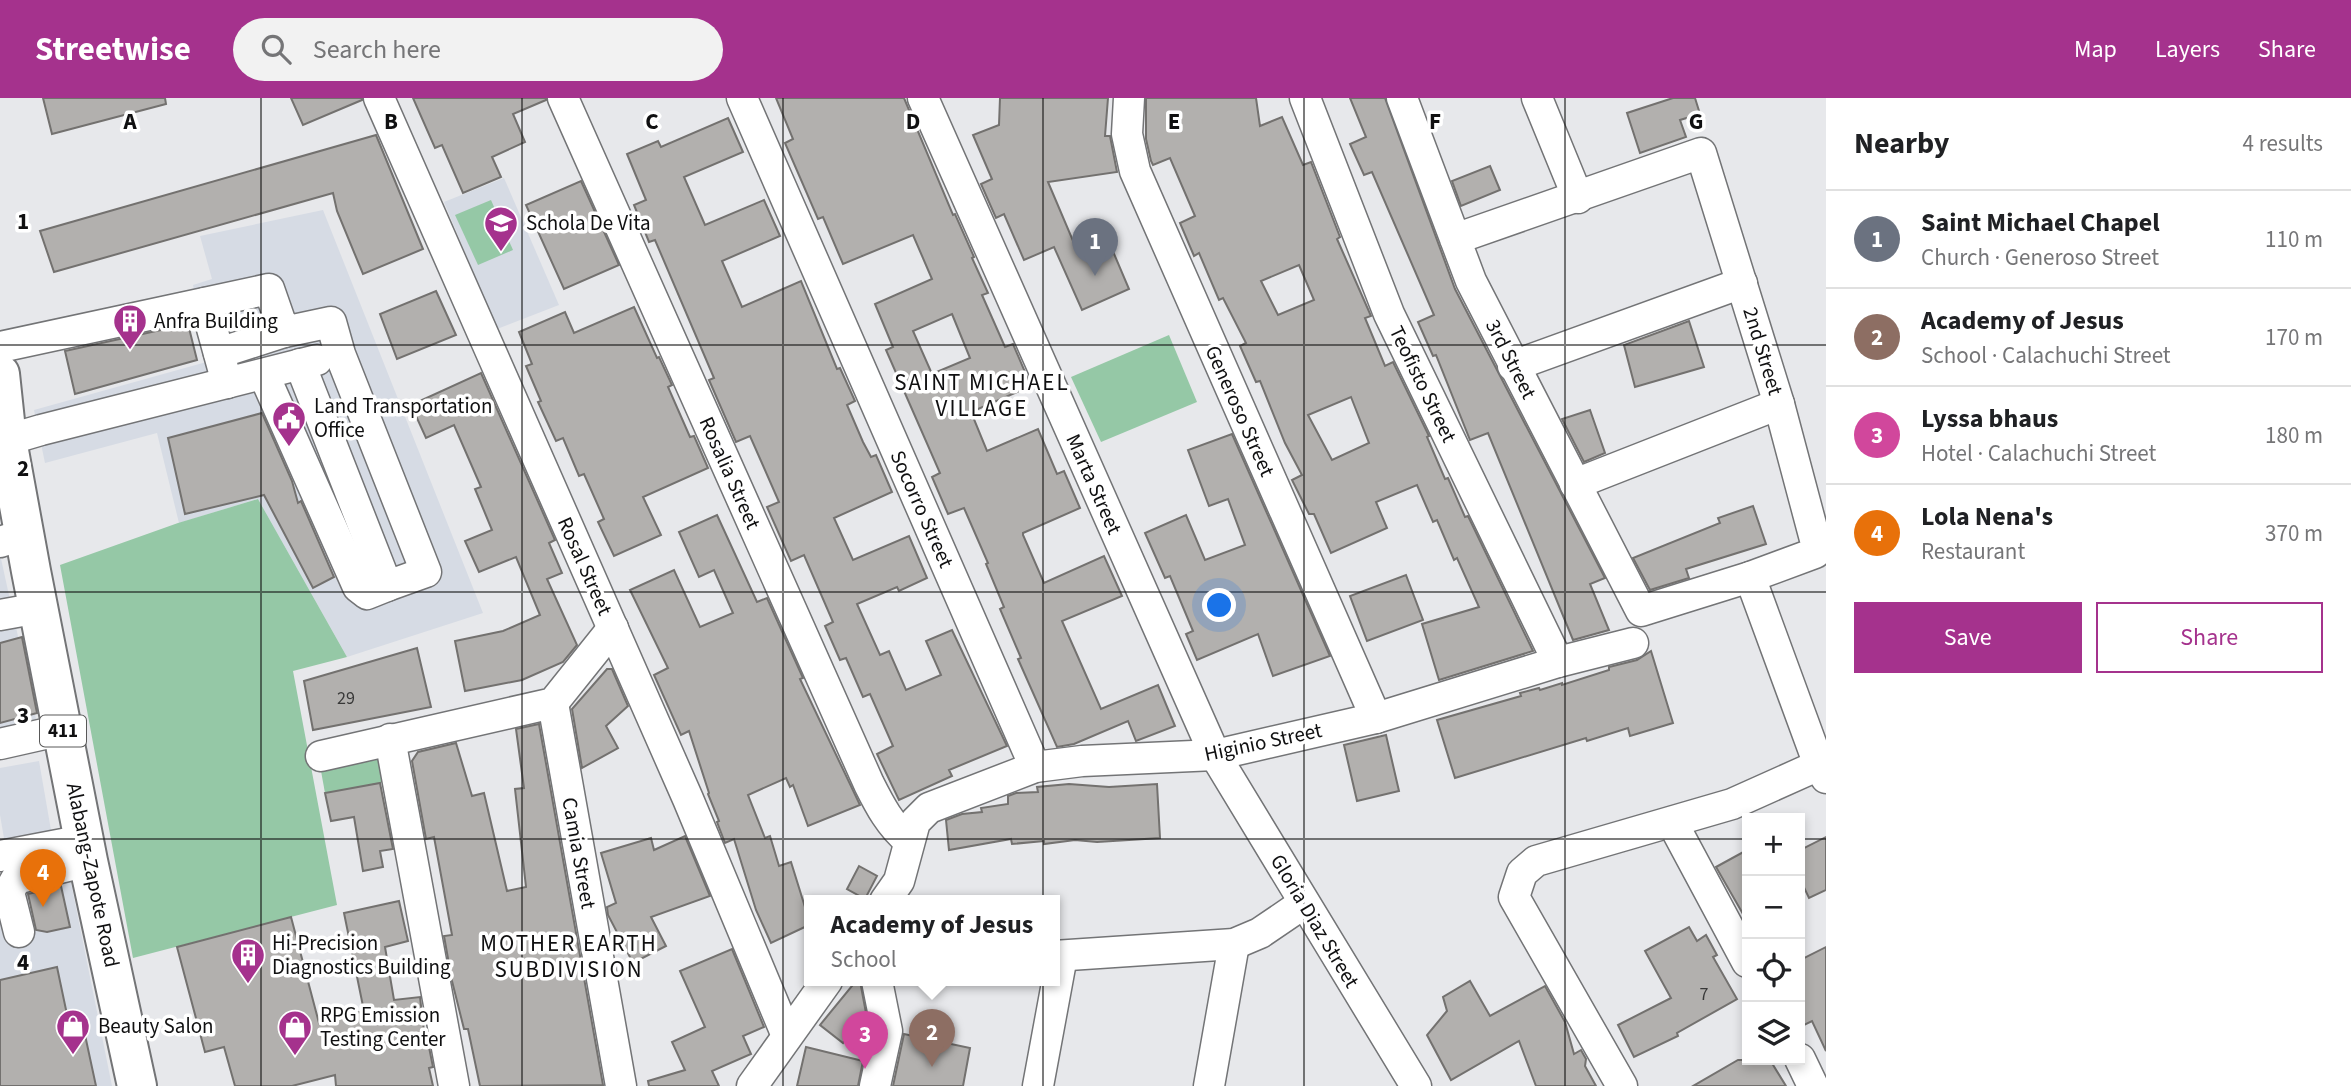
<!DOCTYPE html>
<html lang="en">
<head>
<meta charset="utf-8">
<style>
  body { margin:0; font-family:"Source Sans 3",sans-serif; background:#f2f2f2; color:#202124 }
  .controls { position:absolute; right:21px; bottom:21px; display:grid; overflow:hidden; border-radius:0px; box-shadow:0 4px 10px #0003 }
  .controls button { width:63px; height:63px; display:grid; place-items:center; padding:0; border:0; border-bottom:2px solid #e0e0e0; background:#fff; color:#202124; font:35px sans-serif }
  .you { position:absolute; left:1220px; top:508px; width:24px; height:24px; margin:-18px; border:5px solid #fff; border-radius:50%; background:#1a73e8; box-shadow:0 0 0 10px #1a73e833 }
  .badge { display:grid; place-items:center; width:46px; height:46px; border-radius:50%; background:#a5328d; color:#fff; font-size:23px; font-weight:700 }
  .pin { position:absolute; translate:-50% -58px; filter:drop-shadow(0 2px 4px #0008) }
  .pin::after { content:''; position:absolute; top:37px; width:24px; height:21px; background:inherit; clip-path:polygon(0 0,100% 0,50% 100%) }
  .popup { position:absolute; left:804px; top:797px; width:256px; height:91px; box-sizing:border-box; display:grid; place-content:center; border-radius:0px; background:#fff; filter:drop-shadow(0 2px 5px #0005); font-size:23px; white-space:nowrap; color:#757577 }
  .popup b { font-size:26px; color:#202124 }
  .popup::after { content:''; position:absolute; left:50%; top:100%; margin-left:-14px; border:14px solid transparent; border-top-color:#fff }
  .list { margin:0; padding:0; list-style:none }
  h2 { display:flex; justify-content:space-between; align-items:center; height:91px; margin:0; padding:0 28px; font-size:30px }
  h2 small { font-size:23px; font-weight:400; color:#757577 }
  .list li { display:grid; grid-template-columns:46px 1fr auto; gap:21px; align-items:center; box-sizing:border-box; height:98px; padding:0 28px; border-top:2px solid #e0e0e0 }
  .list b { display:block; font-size:26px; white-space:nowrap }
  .list p { margin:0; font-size:23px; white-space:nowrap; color:#757577 }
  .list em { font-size:23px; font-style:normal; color:#757577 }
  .actions { display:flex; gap:14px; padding:21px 28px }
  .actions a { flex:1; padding:16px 0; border:2px solid #a5328d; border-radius:0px; text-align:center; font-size:24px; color:#a5328d }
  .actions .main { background:#a5328d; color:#fff }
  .icon { flex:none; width:38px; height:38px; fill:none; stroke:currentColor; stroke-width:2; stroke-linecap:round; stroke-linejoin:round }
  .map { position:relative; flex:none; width:1826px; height:988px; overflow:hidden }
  header { display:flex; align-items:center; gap:42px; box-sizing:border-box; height:98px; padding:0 35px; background:#a5328d; color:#fff }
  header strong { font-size:33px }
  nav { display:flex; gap:38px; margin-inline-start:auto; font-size:24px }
  .search { width:490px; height:63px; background:#f2f2f2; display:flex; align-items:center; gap:18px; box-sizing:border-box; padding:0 24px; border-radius:38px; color:#757577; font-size:26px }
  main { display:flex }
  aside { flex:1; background:#fff }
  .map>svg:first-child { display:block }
</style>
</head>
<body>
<header>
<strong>Streetwise</strong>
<div class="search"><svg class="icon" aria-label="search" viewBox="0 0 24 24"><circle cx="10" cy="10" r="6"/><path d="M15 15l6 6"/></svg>Search here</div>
<nav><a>Map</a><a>Layers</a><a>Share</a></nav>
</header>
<main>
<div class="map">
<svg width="1826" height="988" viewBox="0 0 1826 988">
  <rect width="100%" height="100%" fill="#e7e8eb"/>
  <g fill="#d6dbe4">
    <path d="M504 80 559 207 497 231 444 104Z"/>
    <path d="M323 112 483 515 347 559 258 401 179 425 157 335 45 365 34 312 210 263 193 187 212 181 200 138Z"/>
    <path d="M0 456 38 630 0 636Z"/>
    <path d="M39 663 52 738 5 746 0 717V670Z"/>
    <path d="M67 765 112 988H0V779Z"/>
  </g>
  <g fill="#95c8a6">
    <path d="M491 102 513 152 478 167 455 117Z"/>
    <path d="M1169 237 1197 304 1101 344 1071 279Z"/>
    <path d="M258 401 347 559 293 573 337 807 133 860 60 467 178 425Z"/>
    <path d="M381 661 385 684 325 695 321 673Z"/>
  </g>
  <g fill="#b2b0ae" stroke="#73716f" stroke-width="2" fill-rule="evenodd">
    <path d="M43 0H165L166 6 52 36Z"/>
    <path d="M291 0H362V2L303 27Z"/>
    <path d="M413 0H546V2L513 16 525 44 492 59 501 79 463 95 442 47 435 50Z"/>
    <path d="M776 0H904L953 117 955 116 974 159 972 160 988 195 982 197 1005 249 1013 246 1031 288 971 314 987 353 1038 331 1057 376 1064 373 1080 410 1023 435V437L1044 485 1104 458 1122 498 1062 523 1101 611 1158 587 1175 628 1136 643 1128 623 1074 646 1057 649 1018 561 1021 560 1000 511 1004 509 986 466 988 465 964 410 948 416 932 379 940 375 886 252 893 249 875 206 932 181 913 137 843 166 823 119 818 121 785 45 793 41ZM952 216 970 260 932 276 913 233Z"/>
    <path d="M1000 0H1108L1105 38H1110L1117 74 1048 84 1079 157 1109 144 1129 191 1082 212 1054 149 1024 162 1004 116 996 120 981 86 992 81 973 37 999 27Z"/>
    <path d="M1146 0H1256L1260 28 1282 19 1303 67 1311 64 1340 139 1337 141 1371 218 1365 220 1385 268 1393 264 1429 338 1427 339 1445 381 1448 380 1465 419 1468 418 1533 553 1439 582 1422 526 1479 509 1457 460 1454 462 1437 422 1433 424 1417 387 1376 404 1387 430 1331 455 1314 416H1309L1292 382 1302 377 1285 345 1260 283 1256 284 1240 248 1246 245 1223 200 1219 202 1199 155 1194 158 1180 125 1195 118 1170 60 1153 67 1151 63 1146 41ZM1299 167 1314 202 1278 217 1261 183ZM1351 299 1369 345 1332 362 1308 317Z"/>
    <path d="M1350 0H1385L1455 191 1605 480 1590 486 1609 532 1573 542 1488 335 1470 342 1436 257 1433 258 1418 224 1434 217 1372 74 1364 77 1350 46 1366 39Z"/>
    <path d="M1673 0H1695L1700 16 1680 22 1686 39 1640 55 1627 15Z"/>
    <path d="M728 20 743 54 684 79 705 127 764 102 780 138 722 163 742 209 801 183 837 271 840 270 855 303 847 307 863 344 871 359 876 357 892 394 834 420 853 462 909 438 927 480 899 493 897 489 857 506 880 557 889 553 906 592 941 577 926 543 952 532 1007 648 949 672 952 678 899 702 877 656 893 648 870 596 863 599 846 560 840 562 825 528 833 524 804 457 791 463 767 409 779 404 761 363 750 338 736 344 709 282 714 280 655 142 649 144 634 107 646 102 627 56 658 43 661 49Z"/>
    <path d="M376 37 423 151 363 176 337 113 333 95 54 174 40 133Z"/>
    <path d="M1490 68 1500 92 1461 108 1452 83Z"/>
    <path d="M581 83 619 167 564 191 526 107Z"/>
    <path d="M436 193 456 237 397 261 380 216Z"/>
    <path d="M634 209 657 260 659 259 672 287 668 289 690 339 694 338 708 370 643 399 661 437 614 458 598 424 604 421 584 376 579 378 563 340 556 343 538 304 541 303 526 268 532 266 519 234 565 214 574 235Z"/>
    <path d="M1689 223 1704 269 1635 289 1624 247Z"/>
    <path d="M188 226 197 262 75 296 65 253Z"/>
    <path d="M481 275 555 442 549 445 562 475 547 481 577 547 563 564 522 582 465 593 455 543 503 533 540 517 516 459 479 474 465 443 492 432 475 391 481 389 454 327 426 340 411 307Z"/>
    <path d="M1590 312 1605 355 1584 364 1562 321Z"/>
    <path d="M262 315 292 383 298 405 301 403 334 479 313 490 264 397 185 416 168 340Z"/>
    <path d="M1232 336 1330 558 1273 578 1258 536 1197 562 1186 536 1193 533 1170 478 1165 480 1145 435 1186 417 1205 462 1245 447 1228 401 1209 408 1188 352Z"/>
    <path d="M1753 408 1766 446 1686 471 1689 480 1650 492 1633 460 1720 425 1718 420Z"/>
    <path d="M717 417 757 504 767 500 803 580 800 581 860 707 808 728 793 687 790 689 786 680 748 697 765 740 770 738 779 768 791 764 809 822V827L771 845 756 812 734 741 725 745 717 724 719 723 708 696 709 695 689 633 681 637 654 577 668 570 630 492 674 472 700 529 733 515 714 472 699 479 679 434Z"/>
    <path d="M1406 477 1423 522 1367 543 1350 498Z"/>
    <path d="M22 539 37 615 0 625V545Z"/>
    <path d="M417 550 431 609 313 632 304 583Z"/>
    <path d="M1651 553 1673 625 1630 638 1628 630 1587 643 1586 640 1455 680 1437 622 1521 598 1520 595 1539 590 1540 592 1562 585V587L1609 572V569L1637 562Z"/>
    <path d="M607 571H612L628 608 606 628 618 650 582 670 572 611Z"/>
    <path d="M539 626 603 987 480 988 468 931H464L452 883 444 838 452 837 434 739 426 741 412 663 418 654 456 645 472 698 484 695 507 793 526 789 515 691 524 690 516 631Z"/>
    <path d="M1386 637 1399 693 1357 703 1344 647Z"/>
    <path d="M380 685 393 751 380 753 383 769 363 773 354 719 331 723 325 695Z"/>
    <path d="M1069 686 1109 689 1157 686 1160 740 1097 744 1075 742 1044 746V743L1012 746 1011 741 949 752 946 722 962 716 982 714 981 710 1008 706V698L1016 695 1038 694 1037 689Z"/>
    <path d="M685 738 710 798 651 819 666 848 633 865 608 817 607 809 616 805 601 755 651 740 654 752Z"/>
    <path d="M1826 739V792L1809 800 1800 781V752Z"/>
    <path d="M1747 752V823L1716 769Z"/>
    <path d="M859 768 877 778 865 801 847 791Z"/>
    <path d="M61 788 70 829 47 834 36 832 28 796Z"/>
    <path d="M399 803 408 843 385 849 394 902 420 899 426 950 429 949 433 969 429 970 433 988H336L335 977 292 988H235L224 949 205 954 177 849 291 819 319 925 364 913 344 815Z"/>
    <path d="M1689 829 1697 843 1706 837 1717 857 1713 859 1737 901 1677 935 1678 938 1634 959 1618 927 1671 900 1645 853Z"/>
    <path d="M1826 849V953L1812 923 1800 929V862Z"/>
    <path d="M732 851 764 929 743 938 751 956 712 973 719 988H649L648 983 685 972 672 944 705 929 680 873Z"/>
    <path d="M57 869 69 926 82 923 96 988H0V882Z"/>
    <path d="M856 883H860L866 915 843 945 820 927Z"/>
    <path d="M1470 883 1490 918 1545 888 1565 924 1574 956 1581 952 1586 961 1585 968 1596 988H1536L1519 943 1451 982 1427 937 1447 913 1443 899Z"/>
    <path d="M904 936 970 950 963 988H893Z"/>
    <path d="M806 949 863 963 858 988H797Z"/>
    <path d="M1738 962H1770L1786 988H1693Z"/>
  </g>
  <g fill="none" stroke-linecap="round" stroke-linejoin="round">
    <g stroke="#737476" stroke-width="33">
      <g id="minor">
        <path d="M379 0 688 701 787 938"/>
        <path d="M563 0 869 686C880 708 890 727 909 743"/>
        <path d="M742 0 1035 669"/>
        <path d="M923 0 1215 657 1416 988"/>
        <path d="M1129 0 1127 36 1135 73 1376 620"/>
        <path d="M1305 0 1389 216 1558 564"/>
        <path d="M1402 0 1471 183 1641 513 1750 479 1815 455 1817 449 1779 306 1701 55 1455 141"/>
        <path d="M1537 0 1578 100"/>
        <path d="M205 205 227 285"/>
        <path d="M0 249 269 191 284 234 331 224 340 256 426 474 387 488 300 266"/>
        <path d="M219 255 284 234"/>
        <path d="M1513 268 1742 185"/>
        <path d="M264 277 358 489 367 496 387 488"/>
        <path d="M0 347 7 342 41 332 317 262"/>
        <path d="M1575 386 1779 306"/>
        <path d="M0 444 24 436"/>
        <path d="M1750 479 1819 667 1826 680"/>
        <path d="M0 517 39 510"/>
        <path d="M553 605 621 988"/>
        <path d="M390 641 454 988"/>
        <path d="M0 646 62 632"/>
        <path d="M321 658 553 605 613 530"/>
        <path d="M1672 724 1747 864"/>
        <path d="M0 758 84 742"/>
        <path d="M885 803 899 783 915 724 929 710 1035 669 1082 663 1215 657 1376 620 1558 564 1633 545"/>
        <path d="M19 834 9 794 16 781 88 763"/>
        <path d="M1054 858 1234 846 1260 835 1304 805"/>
        <path d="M1800 961 1813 988"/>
        <path d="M752 988 827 883"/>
        <path d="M875 988 887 933 877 883"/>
        <path d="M1038 988 1062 858"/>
        <path d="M1209 988 1234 846"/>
        <path d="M1622 988 1514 799 1522 775 1536 763 1732 706 1819 667"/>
      </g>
    </g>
    <g stroke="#737476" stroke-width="42">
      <path id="highway" d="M0 276 7 342 31 473 88 763 137 988"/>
    </g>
    <use href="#minor" stroke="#fff" stroke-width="30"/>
    <use href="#highway" stroke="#fff" stroke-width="38"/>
  </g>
  <path fill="none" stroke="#101011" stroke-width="2" stroke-opacity="0.55" d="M261 0V988M522 0V988M783 0V988M1043 0V988M1304 0V988M1565 0V988M0 247H1826M0 494H1826M0 741H1747M1800 741H1826"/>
  <defs>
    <g id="school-pin" transform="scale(1.75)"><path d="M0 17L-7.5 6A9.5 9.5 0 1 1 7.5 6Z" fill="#a5328d" stroke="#fff"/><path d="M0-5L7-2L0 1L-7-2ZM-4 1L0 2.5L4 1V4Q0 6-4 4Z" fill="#fff"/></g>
    <g id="building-pin" transform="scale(1.75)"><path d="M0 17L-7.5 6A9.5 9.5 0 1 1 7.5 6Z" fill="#a5328d" stroke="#fff"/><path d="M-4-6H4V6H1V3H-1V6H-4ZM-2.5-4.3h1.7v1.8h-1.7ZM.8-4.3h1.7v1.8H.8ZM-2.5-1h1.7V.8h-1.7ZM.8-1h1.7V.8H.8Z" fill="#fff"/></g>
    <g id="civic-pin" transform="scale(1.75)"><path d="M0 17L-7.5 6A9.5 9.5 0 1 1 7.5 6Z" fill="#a5328d" stroke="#fff"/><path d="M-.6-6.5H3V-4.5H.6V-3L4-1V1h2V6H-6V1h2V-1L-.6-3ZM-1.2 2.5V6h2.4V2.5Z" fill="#fff"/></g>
    <g id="shop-pin" transform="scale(1.75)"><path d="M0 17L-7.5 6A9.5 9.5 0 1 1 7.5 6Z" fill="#a5328d" stroke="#fff"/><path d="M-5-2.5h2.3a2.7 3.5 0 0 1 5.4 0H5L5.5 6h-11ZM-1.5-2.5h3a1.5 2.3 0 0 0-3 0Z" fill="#fff"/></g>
  </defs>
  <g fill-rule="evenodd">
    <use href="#school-pin" x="501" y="125"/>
    <use href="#building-pin" x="130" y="223"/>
    <use href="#civic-pin" x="289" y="320"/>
    <use href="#building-pin" x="248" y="857"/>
    <use href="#shop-pin" x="73" y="928"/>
    <use href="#shop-pin" x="295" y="929"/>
  </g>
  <g text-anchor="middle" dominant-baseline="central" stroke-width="7" stroke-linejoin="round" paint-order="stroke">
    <g font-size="18" fill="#383838">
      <text x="346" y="600">29</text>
      <text x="1704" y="896">7</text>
    </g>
    <rect fill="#fff" stroke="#585858" stroke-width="2" x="40" y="617.5" width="46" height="31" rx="5"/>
    <g font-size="19" font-weight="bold" fill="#101011">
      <text x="63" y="633">411</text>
    </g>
    <g font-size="21" fill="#101011" stroke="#fff" text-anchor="start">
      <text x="526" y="125">Schola De Vita</text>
      <text x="154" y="223">Anfra Building</text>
      <text x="314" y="308">Land Transportation<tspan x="314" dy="24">Office</tspan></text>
      <text x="272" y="845">Hi-Precision<tspan x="272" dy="24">Diagnostics Building</tspan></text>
      <text x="320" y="917">RPG Emission<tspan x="320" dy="24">Testing Center</tspan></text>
      <text x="98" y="928">Beauty Salon</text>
    </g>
    <g font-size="21" fill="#101011" stroke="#fff">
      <text transform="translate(1763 253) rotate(73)">2nd Street</text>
      <text transform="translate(1511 261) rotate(63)">3rd Street</text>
      <text transform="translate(1423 286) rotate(64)">Teofisto Street</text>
      <text transform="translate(1240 313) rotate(66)">Generoso Street</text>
      <text transform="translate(730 375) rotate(66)">Rosalia Street</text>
      <text transform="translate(1094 386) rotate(66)">Marta Street</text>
      <text transform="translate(922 411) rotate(66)">Socorro Street</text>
      <text transform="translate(585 468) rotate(66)">Rosal Street</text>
      <text transform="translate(1263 644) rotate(-12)">Higinio Street</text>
      <text transform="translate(579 755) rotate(80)">Camia Street</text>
      <text transform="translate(93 777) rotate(78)">Alabang-Zapote Road</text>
      <text transform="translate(1315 823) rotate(59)">Gloria Diaz Street</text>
    </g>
    <g font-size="23" letter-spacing="2" fill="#101011" stroke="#fff">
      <text x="982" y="284">SAINT MICHAEL<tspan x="982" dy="26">VILLAGE</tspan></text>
      <text x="569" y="845">MOTHER EARTH<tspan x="569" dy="26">SUBDIVISION</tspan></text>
    </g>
  </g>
  <g font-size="23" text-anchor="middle" font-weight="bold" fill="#101011" stroke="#fff" stroke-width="7" stroke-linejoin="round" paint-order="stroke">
    <text x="130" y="31">A</text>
    <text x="391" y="31">B</text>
    <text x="652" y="31">C</text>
    <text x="913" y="31">D</text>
    <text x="1174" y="31">E</text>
    <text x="1435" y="31">F</text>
    <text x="1696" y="31">G</text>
    <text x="23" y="131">1</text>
    <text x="23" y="378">2</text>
    <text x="23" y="625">3</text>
    <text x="23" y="872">4</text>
  </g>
</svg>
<div class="controls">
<button>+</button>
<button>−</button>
<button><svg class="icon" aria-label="locate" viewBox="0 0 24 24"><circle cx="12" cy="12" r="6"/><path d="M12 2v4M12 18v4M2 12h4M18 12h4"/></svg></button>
<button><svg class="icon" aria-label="layers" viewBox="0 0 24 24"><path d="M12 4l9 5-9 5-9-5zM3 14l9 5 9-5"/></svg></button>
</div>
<div class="you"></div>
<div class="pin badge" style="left:1095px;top:178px;background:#6b7280">1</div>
<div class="pin badge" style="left:932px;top:969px;background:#8d6e63">2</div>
<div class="popup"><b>Academy of Jesus</b>School</div>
<div class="pin badge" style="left:865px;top:971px;background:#d1479c">3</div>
<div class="pin badge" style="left:43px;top:809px;background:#e8710a">4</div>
</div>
<aside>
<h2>Nearby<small>4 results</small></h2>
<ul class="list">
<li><span class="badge" style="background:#6b7280">1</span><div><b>Saint Michael Chapel</b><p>Church · Generoso Street</p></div><em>110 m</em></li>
<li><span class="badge" style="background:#8d6e63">2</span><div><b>Academy of Jesus</b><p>School · Calachuchi Street</p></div><em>170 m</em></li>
<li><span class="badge" style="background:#d1479c">3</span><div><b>Lyssa bhaus</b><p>Hotel · Calachuchi Street</p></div><em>180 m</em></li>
<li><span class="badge" style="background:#e8710a">4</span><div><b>Lola Nena's</b><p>Restaurant</p></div><em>370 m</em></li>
</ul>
<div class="actions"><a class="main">Save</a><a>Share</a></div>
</aside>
</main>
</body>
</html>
